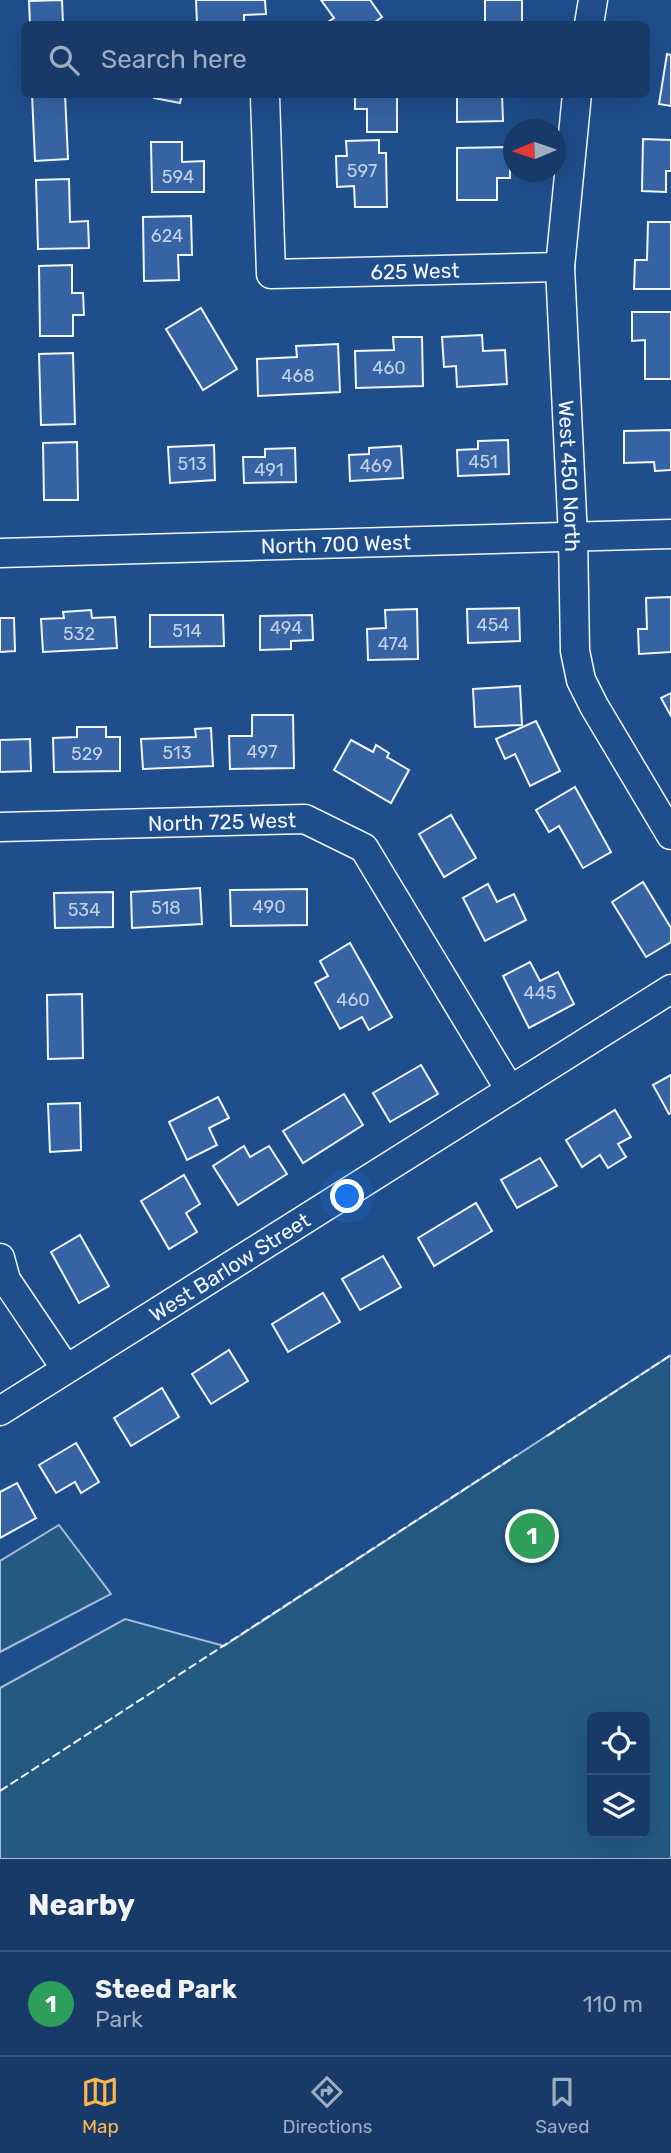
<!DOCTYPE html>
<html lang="en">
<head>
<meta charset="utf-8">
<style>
  body { margin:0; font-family:Rubik,sans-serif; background:#244571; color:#f1f3f6 }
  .controls { position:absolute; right:21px; bottom:21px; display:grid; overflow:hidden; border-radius:10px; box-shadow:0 7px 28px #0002 }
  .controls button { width:63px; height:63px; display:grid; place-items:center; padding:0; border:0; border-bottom:2px solid #36547d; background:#173a69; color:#f1f3f6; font:35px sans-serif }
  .compass { position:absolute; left:503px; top:119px; width:63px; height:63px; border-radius:50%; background:#173a69; box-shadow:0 7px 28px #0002; rotate:268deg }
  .you { position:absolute; left:348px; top:1197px; width:24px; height:24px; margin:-18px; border:5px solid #fff; border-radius:50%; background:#1a73e8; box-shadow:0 0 0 10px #1a73e833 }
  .badge { display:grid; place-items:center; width:46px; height:46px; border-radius:50%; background:#ffb74d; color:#fff; font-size:23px; font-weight:700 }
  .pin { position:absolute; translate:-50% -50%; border:4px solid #fff; box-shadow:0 2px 7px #0006 }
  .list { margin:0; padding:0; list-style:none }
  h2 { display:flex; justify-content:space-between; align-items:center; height:91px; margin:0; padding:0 28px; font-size:30px }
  h2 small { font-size:23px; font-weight:400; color:#9eadc0 }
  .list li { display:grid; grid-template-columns:46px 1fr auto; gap:21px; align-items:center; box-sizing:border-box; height:105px; padding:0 28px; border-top:2px solid #36547d }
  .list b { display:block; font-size:26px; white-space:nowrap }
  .list p { margin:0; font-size:23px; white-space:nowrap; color:#9eadc0 }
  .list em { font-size:23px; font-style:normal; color:#9eadc0 }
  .icon { flex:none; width:38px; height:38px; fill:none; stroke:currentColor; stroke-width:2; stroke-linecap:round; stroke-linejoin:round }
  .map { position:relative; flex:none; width:671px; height:1859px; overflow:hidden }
  .search { position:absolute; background:#173a69; box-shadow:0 7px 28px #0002; left:21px; right:21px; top:21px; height:77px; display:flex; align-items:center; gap:18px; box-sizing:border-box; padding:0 24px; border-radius:10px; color:#9eadc0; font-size:26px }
  .sheet { height:196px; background:#173a69 }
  nav { display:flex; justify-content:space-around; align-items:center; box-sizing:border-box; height:98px; border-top:2px solid #36547d; background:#173a69; font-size:19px; color:#9eadc0 }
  nav a { display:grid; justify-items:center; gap:4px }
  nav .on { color:#ffb74d }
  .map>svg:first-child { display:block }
</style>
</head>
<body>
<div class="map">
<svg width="671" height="1859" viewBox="0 0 671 1859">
  <rect width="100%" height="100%" fill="#1f4e8c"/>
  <g fill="#245a82" stroke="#a8bbd7" stroke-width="2" fill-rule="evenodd">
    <path d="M671 1355V1859H0V1688L125 1619 224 1646ZM645 1717V1833H592V1717Z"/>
    <path d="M59 1525 111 1594 0 1652V1561Z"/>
  </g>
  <g fill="#3563a3" stroke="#f2f6ff" stroke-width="2">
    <path d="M62 0 63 24H30L29 1Z"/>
    <path d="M196 0H265L266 14 244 15V22L197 23Z"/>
    <path d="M321 0H370L382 17 372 24H325L334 18Z"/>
    <rect x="485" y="0" width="37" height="24"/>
    <path d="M667 54 671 55V106L659 104Z"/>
    <path d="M32 94H65L68 159 35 161Z"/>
    <path d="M155 94H182L180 103 154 98Z"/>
    <path d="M355 94H397V132H367V109H355Z"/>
    <path d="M457 94H502L503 121 457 122Z"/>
    <path d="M643 139 671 140V171H666V192L642 191Z"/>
    <path d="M379 140V153H386L387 207H355L354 186 337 187 336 156H347L346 141Z"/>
    <path d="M151 142H182V162L204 161V192H152Z"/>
    <path d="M510 147V178H497V200H457V148Z"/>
    <path d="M69 179 70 222 88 221 89 248 38 249 36 180Z"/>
    <path d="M191 216 192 255H178L179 280 144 281 143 217Z"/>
    <path d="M648 222H671V289H634L635 260H647Z"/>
    <path d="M72 265V293H83L84 315H73V336H40L39 266Z"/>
    <path d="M201 308 237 369 203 390 166 329Z"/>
    <path d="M632 312H671V379H645V340L632 341Z"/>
    <path d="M482 335 483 351 505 350 507 384 457 387 456 366 444 367 442 337Z"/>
    <path d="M393 337H422L423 386 356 388 355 351 394 350Z"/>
    <path d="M338 344 340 392 258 396 257 359 297 357 296 346Z"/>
    <path d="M73 353 75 424 41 425 39 354Z"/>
    <path d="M671 430V470L655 471 654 462 624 463V431Z"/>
    <path d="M508 440 509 474 458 476 457 450 478 449V441Z"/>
    <path d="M77 442 78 500H44L43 443Z"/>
    <path d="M214 445 215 480 170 483 168 447Z"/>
    <path d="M401 446 403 478 350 481 349 455 369 454V448Z"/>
    <path d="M295 448 296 482 244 483 243 457H265V449Z"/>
    <path d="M671 597V652L639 654 638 629H647L646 598Z"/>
    <path d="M519 608 520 641 468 643 467 609Z"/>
    <path d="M417 609 418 659 368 660 367 629 386 628 385 610Z"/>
    <path d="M91 610 92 618 115 617 117 648 43 652 41 619 64 618 63 612Z"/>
    <path d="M150 615H223L224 646 150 647Z"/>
    <path d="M312 615 313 640 291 641V649L260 650V616Z"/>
    <path d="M0 618H14L15 651 0 652Z"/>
    <path d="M520 686 522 725 475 727 473 689Z"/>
    <path d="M671 693V716L661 698Z"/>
    <path d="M252 715H293L294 768 230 769 229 736H252Z"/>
    <path d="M536 721 560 771 530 786 515 754 505 759 496 739Z"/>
    <path d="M77 727H106V737H120V771L54 772 53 738 77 737Z"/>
    <path d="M211 728 213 766 143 769 141 739 196 737 195 729Z"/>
    <path d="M30 739 31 771 0 772V740Z"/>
    <path d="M351 740 373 752 376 745 389 753 387 757 409 770 391 803 334 770Z"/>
    <path d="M575 787 611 852 583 868 559 826 549 832 536 810Z"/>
    <path d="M451 815 476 858 444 877 419 834Z"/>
    <path d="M643 882 671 928V942L646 957 612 902Z"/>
    <path d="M488 884 497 902 514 894 526 920 485 941 463 898Z"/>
    <path d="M200 888 202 924 132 928 131 892Z"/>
    <path d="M307 889V925L231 926 230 890Z"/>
    <path d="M113 892V927L55 928 54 893Z"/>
    <path d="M350 943 392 1017 369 1030 362 1017 340 1029 315 983 328 976 320 961Z"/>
    <path d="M530 962 540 981 558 972 574 1004 529 1028 503 976Z"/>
    <path d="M82 994 83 1058 48 1059 47 995Z"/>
    <path d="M421 1065 438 1094 390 1122 373 1093Z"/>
    <path d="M671 1075V1113L669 1114 653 1085Z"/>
    <path d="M344 1094 363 1125 303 1163 283 1131Z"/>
    <path d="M218 1097 229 1118 209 1128 217 1145 187 1160 169 1122Z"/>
    <path d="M80 1103 81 1150 50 1152 48 1104Z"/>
    <path d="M615 1110 631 1137 618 1144 626 1157 608 1168 600 1155 582 1167 566 1140Z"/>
    <path d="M244 1146 250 1157 269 1146 287 1174 238 1205 213 1166Z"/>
    <path d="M540 1158 557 1186 517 1208 501 1180Z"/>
    <path d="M184 1175 200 1204 186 1213 197 1232 169 1249 141 1201Z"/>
    <path d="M476 1203 492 1231 434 1266 418 1238Z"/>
    <path d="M80 1235 109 1286 79 1303 51 1252Z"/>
    <path d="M383 1256 401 1287 360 1310 342 1279Z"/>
    <path d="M323 1293 340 1322 288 1352 272 1324Z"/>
    <path d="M229 1350 248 1381 211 1404 192 1374Z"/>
    <path d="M162 1388 179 1417 131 1446 114 1418Z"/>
    <path d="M76 1443 99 1482 81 1493 75 1482 56 1493 39 1465Z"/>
    <path d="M17 1483 36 1518 0 1538V1492Z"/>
  </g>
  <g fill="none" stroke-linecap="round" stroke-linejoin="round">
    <g stroke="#f2f6ff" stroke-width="31">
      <g id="minor">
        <path d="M589 24 593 0"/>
        <path id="s1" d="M577 94 560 267 573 537 575 651 581 680 594 706 671 835"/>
        <path id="s2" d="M265 96 271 274 560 267"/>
        <path id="s3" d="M0 553 671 534"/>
        <path id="s4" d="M0 827 305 819 364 848 510 1090"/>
        <path d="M0 1258 6 1280 66 1369"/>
        <path id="s5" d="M0 1411 671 989"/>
      </g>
    </g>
    <use href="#minor" stroke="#1f4e8c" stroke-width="28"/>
    <g stroke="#f2f6ff" stroke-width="2" stroke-dasharray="9 3.5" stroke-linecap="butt">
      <path d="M547 1436 671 1355"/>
      <path d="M0 1791 517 1455"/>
    </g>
  </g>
  <g text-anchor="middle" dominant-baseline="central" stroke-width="5" stroke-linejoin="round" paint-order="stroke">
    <g font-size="18" fill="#c3d1e8">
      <text x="362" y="171">597</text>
      <text x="178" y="177">594</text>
      <text x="167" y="236">624</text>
      <text x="389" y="368">460</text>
      <text x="298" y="376">468</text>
      <text x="483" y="462">451</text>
      <text x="192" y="464">513</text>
      <text x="376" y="466">469</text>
      <text x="269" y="470">491</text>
      <text x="493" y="625">454</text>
      <text x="286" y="628">494</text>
      <text x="187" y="631">514</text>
      <text x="79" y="634">532</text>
      <text x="393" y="644">474</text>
      <text x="262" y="752">497</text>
      <text x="177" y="753">513</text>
      <text x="87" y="754">529</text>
      <text x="269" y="907">490</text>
      <text x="166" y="908">518</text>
      <text x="84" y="910">534</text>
      <text x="540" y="993">445</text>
      <text x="353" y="1000">460</text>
    </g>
    <g font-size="21" fill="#f2f6ff" stroke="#1f4e8c">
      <text stroke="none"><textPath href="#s2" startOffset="322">625 West</textPath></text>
      <text stroke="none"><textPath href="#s1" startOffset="383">West 450 North</textPath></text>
      <text stroke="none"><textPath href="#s3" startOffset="336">North 700 West</textPath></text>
      <text stroke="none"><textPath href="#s4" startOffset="222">North 725 West</textPath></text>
      <text stroke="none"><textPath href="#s5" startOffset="271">West Barlow Street</textPath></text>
    </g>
  </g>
</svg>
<div class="controls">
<button><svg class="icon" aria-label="locate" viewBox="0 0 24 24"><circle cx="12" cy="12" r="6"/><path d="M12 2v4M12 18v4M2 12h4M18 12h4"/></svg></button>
<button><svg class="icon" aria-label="layers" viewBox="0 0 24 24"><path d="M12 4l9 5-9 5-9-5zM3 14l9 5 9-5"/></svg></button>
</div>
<svg class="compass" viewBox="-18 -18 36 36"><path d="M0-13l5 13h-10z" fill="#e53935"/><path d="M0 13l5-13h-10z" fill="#9eadc0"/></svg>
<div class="you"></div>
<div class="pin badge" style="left:532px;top:1536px;background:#2e9e5b">1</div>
<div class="search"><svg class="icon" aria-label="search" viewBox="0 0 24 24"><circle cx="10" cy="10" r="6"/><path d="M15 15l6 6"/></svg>Search here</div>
</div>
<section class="sheet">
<h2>Nearby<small></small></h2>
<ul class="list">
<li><span class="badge" style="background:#2e9e5b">1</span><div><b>Steed Park</b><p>Park</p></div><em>110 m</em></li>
</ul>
</section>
<nav>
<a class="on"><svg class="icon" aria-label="map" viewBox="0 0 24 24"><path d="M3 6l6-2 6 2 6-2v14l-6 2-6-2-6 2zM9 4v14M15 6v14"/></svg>Map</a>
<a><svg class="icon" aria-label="directions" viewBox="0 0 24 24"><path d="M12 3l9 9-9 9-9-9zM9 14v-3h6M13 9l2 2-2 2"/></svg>Directions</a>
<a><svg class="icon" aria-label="saved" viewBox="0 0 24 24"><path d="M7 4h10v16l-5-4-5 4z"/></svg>Saved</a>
</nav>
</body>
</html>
